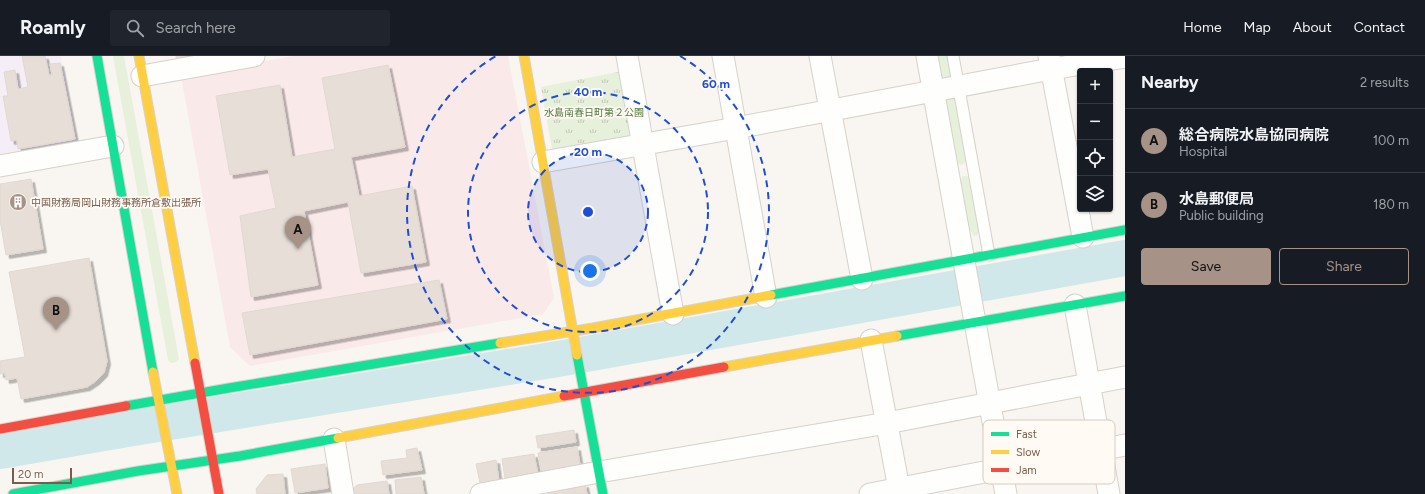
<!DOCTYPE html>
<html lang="en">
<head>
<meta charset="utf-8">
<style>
  body { margin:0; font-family:Figtree,"Noto Sans JP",sans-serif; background:#20242c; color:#f1f3f6 }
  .controls { position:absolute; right:12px; top:12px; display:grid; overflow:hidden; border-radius:4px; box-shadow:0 1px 3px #0004 }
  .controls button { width:36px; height:36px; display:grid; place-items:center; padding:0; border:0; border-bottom:1px solid #363941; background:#171b24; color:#f1f3f6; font:20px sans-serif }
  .scale { position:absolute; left:12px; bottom:10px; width:60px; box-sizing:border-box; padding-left:4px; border:2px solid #7a5c4d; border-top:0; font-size:11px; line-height:14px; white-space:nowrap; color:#7a5c4d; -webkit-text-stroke:3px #fffaf3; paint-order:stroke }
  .you { position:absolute; left:590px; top:215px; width:14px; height:14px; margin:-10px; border:3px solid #fff; border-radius:50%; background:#1a73e8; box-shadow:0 0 0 6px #1a73e833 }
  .badge { display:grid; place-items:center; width:26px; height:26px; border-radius:50%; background:#a69286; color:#111; font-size:13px; font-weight:700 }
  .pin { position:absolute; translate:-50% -33px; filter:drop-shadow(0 1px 2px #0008) }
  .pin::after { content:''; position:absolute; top:21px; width:14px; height:12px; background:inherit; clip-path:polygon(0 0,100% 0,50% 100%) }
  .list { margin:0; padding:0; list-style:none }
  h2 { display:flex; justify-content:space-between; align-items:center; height:52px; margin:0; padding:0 16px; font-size:17px }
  h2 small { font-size:13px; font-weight:400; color:#9ea1a6 }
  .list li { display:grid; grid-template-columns:26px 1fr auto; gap:12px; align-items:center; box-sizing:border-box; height:64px; padding:0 16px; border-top:1px solid #363941 }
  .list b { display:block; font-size:15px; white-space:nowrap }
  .list p { margin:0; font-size:13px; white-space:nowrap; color:#9ea1a6 }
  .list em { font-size:13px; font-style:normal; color:#9ea1a6 }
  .actions { display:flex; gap:8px; padding:12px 16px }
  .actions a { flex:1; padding:9px 0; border:1px solid #a69286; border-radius:4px; text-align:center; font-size:14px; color:#a69286 }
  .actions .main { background:#a69286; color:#111 }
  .icon { flex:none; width:22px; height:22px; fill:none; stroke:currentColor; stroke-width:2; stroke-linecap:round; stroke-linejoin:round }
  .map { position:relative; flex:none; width:1125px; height:438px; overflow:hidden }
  header { display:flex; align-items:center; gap:24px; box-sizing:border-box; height:56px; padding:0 20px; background:#171b24; border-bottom:1px solid #363941 }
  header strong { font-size:19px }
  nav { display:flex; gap:22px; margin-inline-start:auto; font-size:14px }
  .search { width:280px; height:36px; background:#20242c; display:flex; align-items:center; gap:10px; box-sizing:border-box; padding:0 14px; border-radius:4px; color:#9ea1a6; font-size:15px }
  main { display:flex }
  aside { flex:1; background:#171b24 }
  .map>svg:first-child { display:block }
</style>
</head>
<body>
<header>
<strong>Roamly</strong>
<div class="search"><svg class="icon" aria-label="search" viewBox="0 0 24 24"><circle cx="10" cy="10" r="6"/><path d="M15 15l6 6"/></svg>Search here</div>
<nav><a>Home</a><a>Map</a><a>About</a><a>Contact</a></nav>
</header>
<main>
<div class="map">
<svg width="1125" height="438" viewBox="0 0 1125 438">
  <defs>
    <pattern id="park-tufts" width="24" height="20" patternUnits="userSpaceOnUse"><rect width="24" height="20" fill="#e7f0db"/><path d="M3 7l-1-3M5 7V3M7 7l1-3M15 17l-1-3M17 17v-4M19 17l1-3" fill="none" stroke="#c0c6b4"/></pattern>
    <filter id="shadow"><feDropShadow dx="3.5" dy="3.5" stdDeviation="0" flood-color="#0004"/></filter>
  </defs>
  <rect width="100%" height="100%" fill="#f9f5f0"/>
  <path fill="#f6eef6" d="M0 0H61L78 84 0 99Z"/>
  <path fill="#fae9e9" d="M293 0H508L554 242 543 258 250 310 230 291 181 20Z"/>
  <g fill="#e7f0db">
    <path d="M113 0H124L179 303 176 306 171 307 168 304Z"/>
    <path d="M937 0H947L951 22 942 26Z"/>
    <path d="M955 41 966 103 965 107 961 109 956 106 944 43Z"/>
    <path d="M963 120H967L970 123 979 176 976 180H974L967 170 960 125Z"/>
  </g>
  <path fill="url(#park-tufts)" d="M623 15 635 84 553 98 541 31Z"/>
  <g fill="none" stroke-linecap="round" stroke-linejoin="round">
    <path stroke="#d0e8ea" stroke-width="6" d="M0 408 129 385 768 279 1125 213"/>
    <path stroke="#d0e8ea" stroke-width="36" d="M0 395 127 373 558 303 1125 202"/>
  </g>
  <g fill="#e6ded7" stroke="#e2d8d2" filter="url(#shadow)">
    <path d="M22 0H45L49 19H52L50 8 60 7 75 83 18 93 17 84 11 85 3 40H8L4 16 15 14 18 33 28 31Z"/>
    <path d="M176 0H200L177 6Z"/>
    <path d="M388 9 405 91 351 101 359 140 412 130 426 206 361 217 348 146 304 155 318 229 251 241 240 160 276 152 268 113 230 119 216 40 280 29 292 101 335 93 322 22Z"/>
    <path d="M31 123 43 193 6 199 0 164V128Z"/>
    <path d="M89 202 107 305 104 317 96 325 87 331 21 343 17 322 6 324 5 317 0 318V305L25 301 9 216Z"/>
    <path d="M439 224 447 263 250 299 242 257Z"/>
    <path d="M574 374 576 386 538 392 536 380Z"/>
    <path d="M577 391 581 415 543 422 538 397Z"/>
    <path d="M417 392 422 414 383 419 381 405 407 402 406 394Z"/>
    <path d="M534 398 539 423 506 429 502 403Z"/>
    <path d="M496 404 499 425 480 427 476 408Z"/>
    <path d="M325 408 328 432 295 437 291 413Z"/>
    <path d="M283 418 285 438H257L256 433 267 419Z"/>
    <path d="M421 421 424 438H396L395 424Z"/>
    <path d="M387 425 389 438H352V434L357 429Z"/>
    <path d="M585 428 587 438H548L547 434Z"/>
  </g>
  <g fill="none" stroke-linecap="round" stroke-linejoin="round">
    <g stroke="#d7d1cb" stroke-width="13">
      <path id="lane" d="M953 0 989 199"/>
    </g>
    <g stroke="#d7d1cb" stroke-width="23">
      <g id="street">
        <path d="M627 0 673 258"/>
        <path d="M723 0 766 241"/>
        <path d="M820 0 862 223"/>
        <path d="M927 0 1006 438"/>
        <path d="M1049 0 1083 181"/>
        <path d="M142 20 254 0"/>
        <path d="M543 106 736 72 1051 13 1125 1"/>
        <path d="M0 110 113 90"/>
        <path d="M1075 249 1109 438"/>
        <path d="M871 284 900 438"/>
        <path d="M334 383 343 438"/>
        <path d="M481 438 599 416 887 367 1125 321"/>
        <path d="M870 438 1125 389"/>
      </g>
    </g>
    <g stroke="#d9d2cb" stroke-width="11">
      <g id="fast">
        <path d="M97 0 153 316"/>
        <path d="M771 239 1125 174"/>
        <path d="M897 280 1125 240"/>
        <path d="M577 299 603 438"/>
        <path d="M126 350 229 332 500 287"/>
        <path d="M13 438 138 415 240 400 338 382"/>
      </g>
    </g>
    <g stroke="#d9d2cb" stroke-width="11">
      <g id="slow">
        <path d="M139 0 195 307"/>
        <path d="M524 0 577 299"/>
        <path d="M500 287 593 272 771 239"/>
        <path d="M724 311 897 280"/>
        <path d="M153 316 177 438"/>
        <path d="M338 382 564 340"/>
      </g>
    </g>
    <g stroke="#d9d2cb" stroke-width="11">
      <g id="jam">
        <path d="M195 307 219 438"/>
        <path d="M564 340 724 311"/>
        <path d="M0 373 126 350"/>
      </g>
    </g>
    <use href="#lane" stroke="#fefefd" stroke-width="11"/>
    <use href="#street" stroke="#fefefd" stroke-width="21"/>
    <use href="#fast" stroke="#16e098" stroke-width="9"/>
    <use href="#slow" stroke="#ffcf43" stroke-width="9"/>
    <use href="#jam" stroke="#f24e42" stroke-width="9"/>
  </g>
  <circle cx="588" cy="156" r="60" fill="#1d4ed8" fill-opacity=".12"/>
  <g fill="none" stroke="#1d4ed8" stroke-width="2" stroke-dasharray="7 5">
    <circle cx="588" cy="156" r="60"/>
    <circle cx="588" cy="156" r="120"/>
    <path d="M680 0A181 181 0 1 1 496 0"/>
  </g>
  <defs>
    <g id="building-disc" transform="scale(0.9)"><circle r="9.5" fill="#a69286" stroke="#fffaf3"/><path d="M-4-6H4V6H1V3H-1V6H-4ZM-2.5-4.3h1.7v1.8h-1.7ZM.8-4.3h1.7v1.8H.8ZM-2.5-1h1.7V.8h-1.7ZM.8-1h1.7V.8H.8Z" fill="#fff"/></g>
  </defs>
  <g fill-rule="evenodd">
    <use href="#building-disc" x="18" y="146"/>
  </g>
  <g text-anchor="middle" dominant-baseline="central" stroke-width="3.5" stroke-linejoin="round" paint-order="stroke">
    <g font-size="10" fill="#537a41" stroke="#fffaf3">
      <text x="594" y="56">水島南春日町第２公園</text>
    </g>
    <g font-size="10" fill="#7a5c4d" stroke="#fffaf3" text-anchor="start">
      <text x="31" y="146">中国財務局岡山財務事務所倉敷出張所</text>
    </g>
  </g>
  <rect x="983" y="364" width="132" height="64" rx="6" fill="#fffaf3" stroke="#d7cbc1" stroke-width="1"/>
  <rect x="991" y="376" width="18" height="4" fill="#16e098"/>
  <rect x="991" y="394" width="18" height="4" fill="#ffcf43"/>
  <rect x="991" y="412" width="18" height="4" fill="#f24e42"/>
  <g font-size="11" fill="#7a5c4d">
    <text x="1016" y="382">Fast</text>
    <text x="1016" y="400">Slow</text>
    <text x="1016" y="418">Jam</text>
  </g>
  <circle cx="588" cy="156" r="6" fill="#1d4ed8" stroke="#fffaf3" stroke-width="2"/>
  <g font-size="12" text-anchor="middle" font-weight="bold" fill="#1d4ed8" stroke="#fffaf3" stroke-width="3.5" stroke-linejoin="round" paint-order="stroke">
    <text x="716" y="32">60 m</text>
    <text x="588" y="40">40 m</text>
    <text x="588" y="100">20 m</text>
  </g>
</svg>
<div class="controls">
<button>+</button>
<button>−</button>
<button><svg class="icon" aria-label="locate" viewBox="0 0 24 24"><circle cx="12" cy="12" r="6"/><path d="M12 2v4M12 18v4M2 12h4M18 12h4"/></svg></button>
<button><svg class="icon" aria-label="layers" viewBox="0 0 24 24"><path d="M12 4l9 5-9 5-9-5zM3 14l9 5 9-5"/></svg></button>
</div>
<div class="scale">20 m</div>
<div class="you"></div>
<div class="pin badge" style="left:298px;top:193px">A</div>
<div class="pin badge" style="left:56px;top:274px">B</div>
</div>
<aside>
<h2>Nearby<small>2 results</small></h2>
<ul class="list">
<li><span class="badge">A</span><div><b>総合病院水島協同病院</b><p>Hospital</p></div><em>100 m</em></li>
<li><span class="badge">B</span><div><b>水島郵便局</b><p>Public building</p></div><em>180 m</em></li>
</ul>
<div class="actions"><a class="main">Save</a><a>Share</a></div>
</aside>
</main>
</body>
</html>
